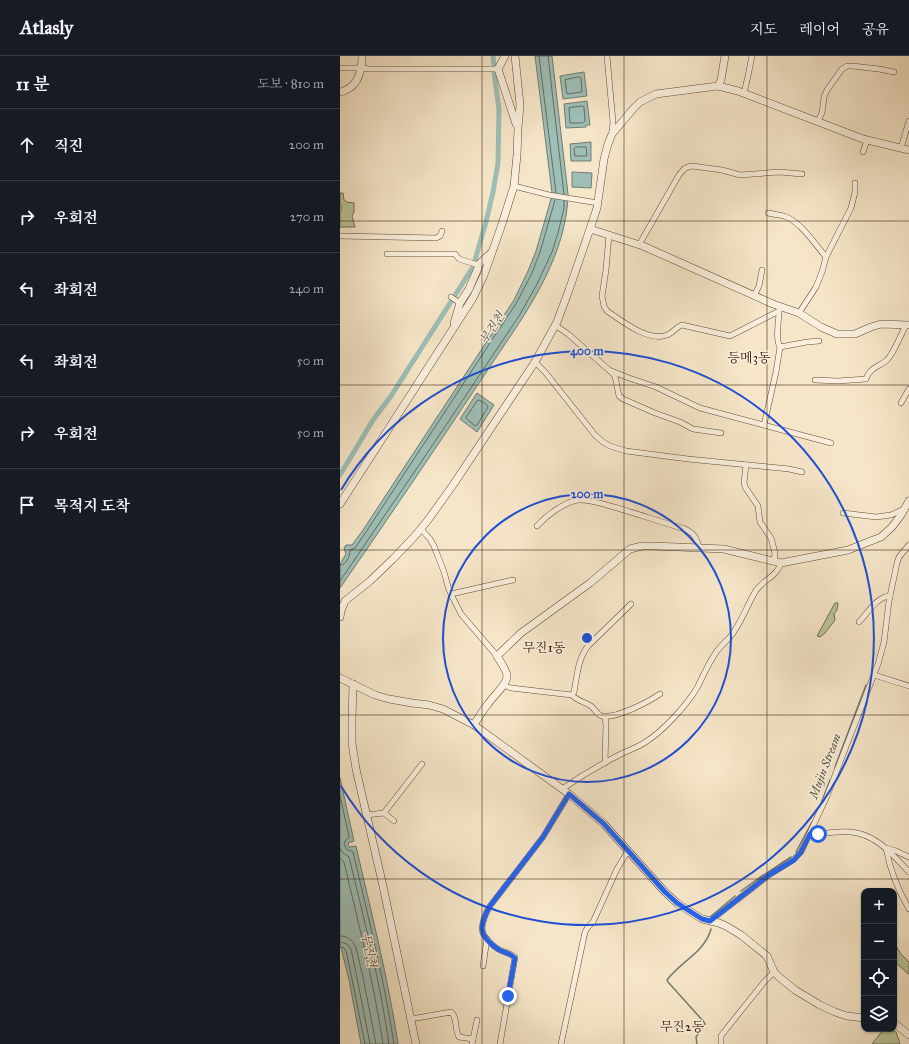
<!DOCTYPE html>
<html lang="ko">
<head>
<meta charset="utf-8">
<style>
  body { margin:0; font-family:"IM FELL Great Primer","Noto Serif KR",serif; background:#242831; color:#f1f3f6 }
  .controls { position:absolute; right:12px; bottom:12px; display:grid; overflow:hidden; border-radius:8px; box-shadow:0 1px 3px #0004 }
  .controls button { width:36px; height:36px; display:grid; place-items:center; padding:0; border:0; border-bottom:1px solid #363941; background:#171b24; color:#f1f3f6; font:20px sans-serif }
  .stop { position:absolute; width:12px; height:12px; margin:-9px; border:3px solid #2563eb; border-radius:50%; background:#fff }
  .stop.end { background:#2563eb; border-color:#fff; box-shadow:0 1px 4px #0008 }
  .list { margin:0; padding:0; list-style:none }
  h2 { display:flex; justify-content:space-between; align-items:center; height:52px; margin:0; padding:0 16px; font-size:17px }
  h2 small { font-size:13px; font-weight:400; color:#9ea1a6 }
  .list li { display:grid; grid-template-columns:26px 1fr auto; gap:12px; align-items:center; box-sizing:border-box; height:72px; padding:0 16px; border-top:1px solid #363941 }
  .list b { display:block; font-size:15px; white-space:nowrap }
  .list em { font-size:13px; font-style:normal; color:#9ea1a6 }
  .icon { flex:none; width:22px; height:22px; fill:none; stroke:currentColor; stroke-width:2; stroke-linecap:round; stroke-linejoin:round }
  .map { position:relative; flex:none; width:569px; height:988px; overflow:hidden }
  header { display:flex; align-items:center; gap:24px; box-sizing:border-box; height:56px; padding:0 20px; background:#171b24; border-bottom:1px solid #363941 }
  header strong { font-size:19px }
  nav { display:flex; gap:22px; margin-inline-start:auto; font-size:14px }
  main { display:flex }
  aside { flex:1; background:#171b24 }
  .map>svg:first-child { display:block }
</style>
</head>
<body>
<header>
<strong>Atlasly</strong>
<nav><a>지도</a><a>레이어</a><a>공유</a></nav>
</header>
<main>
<aside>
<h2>11 분<small>도보 · 810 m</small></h2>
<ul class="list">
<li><svg class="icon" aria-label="ahead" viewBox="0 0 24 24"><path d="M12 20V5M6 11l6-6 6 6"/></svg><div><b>직진</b></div><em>200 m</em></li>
<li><svg class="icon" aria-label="right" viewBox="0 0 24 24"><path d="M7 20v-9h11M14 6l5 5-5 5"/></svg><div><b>우회전</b></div><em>270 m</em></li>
<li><svg class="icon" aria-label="left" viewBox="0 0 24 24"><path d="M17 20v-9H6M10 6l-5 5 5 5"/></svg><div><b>좌회전</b></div><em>240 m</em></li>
<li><svg class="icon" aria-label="left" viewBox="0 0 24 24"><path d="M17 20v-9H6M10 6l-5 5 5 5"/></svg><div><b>좌회전</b></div><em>50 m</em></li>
<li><svg class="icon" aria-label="right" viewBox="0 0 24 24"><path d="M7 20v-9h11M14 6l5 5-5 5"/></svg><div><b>우회전</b></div><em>50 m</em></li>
<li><svg class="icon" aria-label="arrive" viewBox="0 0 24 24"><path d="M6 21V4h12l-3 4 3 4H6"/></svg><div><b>목적지 도착</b></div></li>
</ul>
</aside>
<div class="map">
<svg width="569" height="988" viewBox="0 0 569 988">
  <rect width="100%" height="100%" fill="#f6e6c9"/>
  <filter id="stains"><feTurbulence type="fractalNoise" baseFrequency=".005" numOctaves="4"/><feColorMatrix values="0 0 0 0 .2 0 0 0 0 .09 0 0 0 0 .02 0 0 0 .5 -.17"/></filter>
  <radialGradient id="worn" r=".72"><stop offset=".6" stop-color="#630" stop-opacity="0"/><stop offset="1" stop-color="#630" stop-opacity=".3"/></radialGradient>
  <g fill="#b8c69a" stroke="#756e50">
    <path d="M0 137H3L4 144 7 146 14 147V156L12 160 15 171H0V156H1V149H0Z"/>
    <path d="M495 547H498L497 554 494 558 495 564 485 577 480 581 477 580Z"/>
    <path d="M554 887 561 898 569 906V918L567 917 554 905Z"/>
    <path d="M544 973H549L556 976 560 988H532Z"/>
  </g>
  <g fill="#9dbfb7" stroke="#727c70">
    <path d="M195 0H212L228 138C227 195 192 249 161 294 148 314 134 334 121 354 81 414 41 473 0 532V508L6 498 4 492 6 489H12L23 474 174 244 188 215 196 195 211 143 212 137Z"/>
    <path d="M244 16 247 40 223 43 220 20Z"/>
    <path d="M247 45 250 69H246V71L226 72 224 48Z"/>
    <path d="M251 86V105H231L230 88Z"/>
    <path d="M232 116 252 117 251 132 232 131Z"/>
    <path d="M137 337 154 349 137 376 120 363Z"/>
    <path d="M0 722 14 785 8 787 9 791 16 790C31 856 48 921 58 988H21L9 924 0 888Z"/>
  </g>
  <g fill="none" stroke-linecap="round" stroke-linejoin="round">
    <g stroke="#686b5e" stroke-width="1">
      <path d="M199 0 216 137"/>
      <path d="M208 0 224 138"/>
      <path d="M239 21 241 22 242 36 227 38 225 24Z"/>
      <path d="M242 50 244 51 245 65 243 67H230L229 52Z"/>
      <path d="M236 91H246L247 100H235L234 93Z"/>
      <path d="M138 344C141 344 147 348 148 351L137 369 135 370 127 363 126 362Z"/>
      <path d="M0 509C7 509 10 500 10 494L15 492 26 476 177 246 192 217 200 196 215 144"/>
      <path d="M0 525 96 384 179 260 196 230 212 196 218 177 224 152V145"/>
      <path d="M0 740 9 780V782L5 785 4 788 7 794 12 795 13 796C28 860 44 923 54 988"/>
      <path d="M0 792 3 797 9 801C24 863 40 925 49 988"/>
      <path d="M0 802 4 806C18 866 34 927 43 988"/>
      <path d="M0 880C8 880 13 884 16 892L23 921 36 988"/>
      <path d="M0 886 7 888 11 893 17 922 30 988"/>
      <path d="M0 891 4 892 6 895 12 923 25 988"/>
    </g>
    <g stroke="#727c70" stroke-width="1.5">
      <path d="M495 711 526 629"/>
      <path d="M482 745 490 724"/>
      <path d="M456 796 472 766"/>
      <path d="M401 835 419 822 451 801"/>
      <path d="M370 861 395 840"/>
      <path d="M357 988 356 981 365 968 364 966 328 926 327 924C340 906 365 896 371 873"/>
    </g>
    <g stroke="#9dbfb7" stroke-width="5">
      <path d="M153 0 154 10"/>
      <path d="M0 419 33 364 51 340 133 211 146 166 153 136 158 107 159 53 154 16"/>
    </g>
    <g stroke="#634b36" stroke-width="6">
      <g id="minor">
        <path d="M267 0 273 66 272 77"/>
        <path d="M0 12H22L29 13H158"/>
        <path d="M404 37 408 20 412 0"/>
        <path d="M478 65 482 57 484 41 487 34 502 13 507 10H512L539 13 554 16"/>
        <path d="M561 92 569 65"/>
        <path d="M523 96 527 84"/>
        <path d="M174 130 209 139 258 147"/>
        <path d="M428 157C433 158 439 159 444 160 460 165 475 188 486 201"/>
        <path d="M269 179 266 214 262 240 264 250 267 255C282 265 308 286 327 279 333 277 336 271 342 269L390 280 439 255 440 251"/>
        <path d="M0 180 96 182 100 180 102 175"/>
        <path d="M299 189 339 119 344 113 348 111 352 110 382 114 400 119 439 116 462 118"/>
        <path d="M47 198H115L119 203 138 209"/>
        <path d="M414 240 419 230 422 214"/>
        <path d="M111 241 120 247"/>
        <path d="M439 255C439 265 435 283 440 291L467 286 479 285"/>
        <path d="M459 257 476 231 482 216 486 201 511 152 515 136V127"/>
        <path d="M215 269 228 278 269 314 275 320 279 340 283 343 315 357 340 366 353 373 381 377"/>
        <path d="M195 306 205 316 255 379 263 386 270 390 286 395 348 403 449 413 462 416"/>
        <path d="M269 314 289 322 316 331 360 352 491 387"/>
        <path d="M475 324 498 325 526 323C530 311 539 311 547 304 554 297 561 278 566 269"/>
        <path d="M561 347 569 333"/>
        <path d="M424 369 436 316 440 291"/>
        <path d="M406 409 404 426 405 431 418 450 420 466 431 482 435 497 434 506"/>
        <path d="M503 457 536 461 551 459 564 453"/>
        <path d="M197 470C206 460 224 446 238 444 250 443 263 448 274 451 298 458 321 466 345 473 354 477 357 482 359 492"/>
        <path d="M81 473 90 483 94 490 104 516 109 534 121 558 157 600"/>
        <path d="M111 538 173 524"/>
        <path d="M519 566C528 557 536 541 550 540"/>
        <path d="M534 619 569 630"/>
        <path d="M163 629 171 632 232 639 234 636C237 620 238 601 249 589L291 548"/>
        <path d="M232 639C237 645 245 646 251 650 255 653 257 659 262 660 276 663 308 646 320 638"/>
        <path d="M265 707 266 669 265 660"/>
        <path d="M222 733C241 720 261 708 283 697 291 693 299 691 307 685 324 674 346 650 357 632 363 620 369 606 377 595 383 587 391 582 395 574 403 562 408 548 415 536 422 524 437 521 441 507"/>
        <path d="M44 757 54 765"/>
        <path d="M26 759 44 757 82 708"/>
        <path d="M470 778C484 778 497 775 511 776 536 778 553 799 569 816"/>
        <path d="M569 801 556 795 546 792C550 814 558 834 569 853"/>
        <path d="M370 865 429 819 453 804 461 796 487 740 538 608 544 586 549 545 557 507 559 501 569 489"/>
        <path d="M143 910 147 883"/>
        <path d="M71 962H77L111 956C118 962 114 972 119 981L133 983"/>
        <path d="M132 988 137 964"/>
        <path d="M160 988 175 901C169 896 163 897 158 893 154 891 144 881 143 877 140 870 146 856 150 850L203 781 229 738"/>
        <path d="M221 988 245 876 248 871 253 866 277 813 288 795"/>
        <path d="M381 988V980L384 976 424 926 434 916"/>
      </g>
    </g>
    <g stroke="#634b36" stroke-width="8">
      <g id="tertiary">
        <path d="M165 0 158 13 176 68"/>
        <path d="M378 30 381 24 385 0"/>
        <path d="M0 36C18 32 22 16 22 0"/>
        <path d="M250 173 303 190 433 248 459 257 481 271 497 278H515L531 271 541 268 569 269"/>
        <path d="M114 267 120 247 129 233 138 212V209L151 197"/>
        <path d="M0 448 133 242 144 219 161 171 174 130 177 99 178 72 180 49 175 0"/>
        <path d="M0 561 1 555 5 545 30 525 53 503 74 481 88 464 113 429 195 306 217 266 229 234 250 173 257 152 264 103 268 88 272 78 293 53 300 46 316 38 378 30 398 35 523 83 569 94"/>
        <path d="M0 622 35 639 49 643 72 647 89 649 103 653 134 669 229 738 264 768 325 836 337 847 362 863 379 867 386 870 401 879 427 900 434 916 439 921 455 934 480 949 495 956 507 960 524 962"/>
        <path d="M13 628 12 664V687L16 713 43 830 76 988"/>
        <path d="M134 669C138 662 143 654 148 648 153 640 167 629 167 620 167 615 160 605 157 600L181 577 250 527 290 493 302 490H314L384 493 441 507 508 494 541 481 552 471 561 459 569 445"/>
        <path d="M554 967 569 979"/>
      </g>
    </g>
    <use href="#minor" stroke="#f9efdc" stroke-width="5"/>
    <use href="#tertiary" stroke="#f9efdc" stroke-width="7"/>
  </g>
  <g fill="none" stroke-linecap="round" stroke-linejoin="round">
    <path stroke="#2563eb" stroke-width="5" d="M168 940 175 902C169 896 163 897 158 893 153 890 145 883 143 877 140 870 146 856 150 850L203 781 229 738 264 768 325 836 337 847 362 863 370 865 429 819 454 804 461 796 470 778H478"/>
  </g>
  <path fill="none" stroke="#321705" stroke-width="1" stroke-opacity="0.55" d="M142 0V988M284 0V988M427 0V988M0 165H569M0 329H569M0 494H569M0 659H569M0 823H569"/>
  <g fill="none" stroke="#1d4ed8" stroke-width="2">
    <circle cx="247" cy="582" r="144"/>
    <path d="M1 434A287 287 0 1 1 1 730"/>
  </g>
  <g text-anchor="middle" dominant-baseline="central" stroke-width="3" stroke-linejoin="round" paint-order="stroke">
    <g font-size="12" font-style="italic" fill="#575243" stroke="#f9efdc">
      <text transform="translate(152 272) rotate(-57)">무진천</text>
      <text transform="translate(485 710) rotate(-69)">Mujin Stream</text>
      <text transform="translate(29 894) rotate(78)">무진천</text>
    </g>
    <g font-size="13" fill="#321705" stroke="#f9efdc">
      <text x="409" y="302">등메3동</text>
      <text x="204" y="592">무진1동</text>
      <text x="342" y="971">무진2동</text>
    </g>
  </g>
  <circle cx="247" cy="582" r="6" fill="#1d4ed8" stroke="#f9efdc" stroke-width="2"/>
  <g font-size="12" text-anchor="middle" font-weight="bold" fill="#1d4ed8" stroke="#f9efdc" stroke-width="3" stroke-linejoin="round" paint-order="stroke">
    <text x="247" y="299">400 m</text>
    <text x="247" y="442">200 m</text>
  </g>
  <rect width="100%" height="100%" filter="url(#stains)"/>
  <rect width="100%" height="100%" fill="url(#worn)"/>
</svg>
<div class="controls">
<button>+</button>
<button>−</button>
<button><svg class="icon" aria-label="locate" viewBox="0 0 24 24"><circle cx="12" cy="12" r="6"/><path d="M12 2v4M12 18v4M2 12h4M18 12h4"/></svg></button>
<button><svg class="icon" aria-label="layers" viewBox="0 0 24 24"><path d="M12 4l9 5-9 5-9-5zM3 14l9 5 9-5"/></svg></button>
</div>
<div class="stop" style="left:478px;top:778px"></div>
<div class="stop end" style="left:168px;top:940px"></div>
</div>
</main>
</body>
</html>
